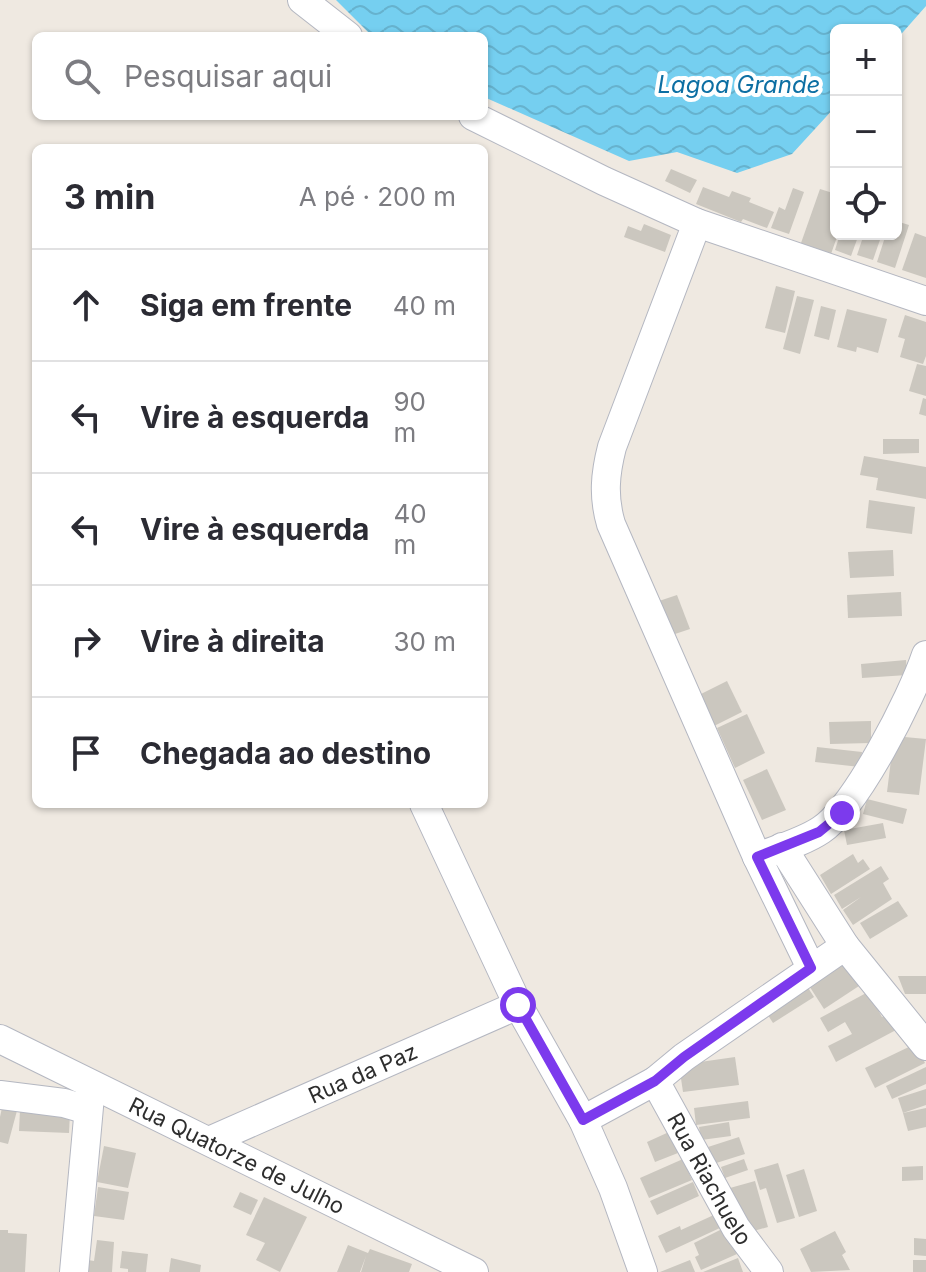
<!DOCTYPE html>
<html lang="pt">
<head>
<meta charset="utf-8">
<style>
  body { margin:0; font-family:Inter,sans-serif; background:#f7f7f7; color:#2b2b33 }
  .controls { position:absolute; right:24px; top:24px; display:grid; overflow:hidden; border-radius:12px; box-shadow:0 2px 6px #0004 }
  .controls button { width:72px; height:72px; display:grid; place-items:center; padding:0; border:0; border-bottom:2px solid #e1e1e2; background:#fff; color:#2b2b33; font:40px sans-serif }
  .stop { position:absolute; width:24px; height:24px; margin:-18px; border:6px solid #7c3aed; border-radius:50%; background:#fff }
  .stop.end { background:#7c3aed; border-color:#fff; box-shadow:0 2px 8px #0008 }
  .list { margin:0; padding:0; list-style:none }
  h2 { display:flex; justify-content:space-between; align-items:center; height:104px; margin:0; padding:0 32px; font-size:34px }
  h2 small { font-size:26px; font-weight:400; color:#7c7c81 }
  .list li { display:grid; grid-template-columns:52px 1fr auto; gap:24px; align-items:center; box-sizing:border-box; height:112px; padding:0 32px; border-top:2px solid #e1e1e2 }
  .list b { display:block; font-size:30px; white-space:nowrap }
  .list em { font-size:26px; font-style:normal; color:#7c7c81 }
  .icon { flex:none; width:44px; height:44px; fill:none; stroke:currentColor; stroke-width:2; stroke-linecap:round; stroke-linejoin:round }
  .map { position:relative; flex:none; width:926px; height:1272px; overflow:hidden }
  .search { position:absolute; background:#fff; box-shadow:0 2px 6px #0004; left:32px; top:32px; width:456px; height:88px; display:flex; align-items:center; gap:20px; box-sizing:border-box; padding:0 28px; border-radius:12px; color:#7c7c81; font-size:30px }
  .panel { position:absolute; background:#fff; box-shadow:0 2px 6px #0004; left:32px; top:144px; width:456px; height:664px; border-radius:12px }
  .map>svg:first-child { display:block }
</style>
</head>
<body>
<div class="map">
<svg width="926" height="1272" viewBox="0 0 926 1272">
  <defs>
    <pattern id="water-waves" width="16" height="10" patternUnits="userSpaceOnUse" patternTransform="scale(2)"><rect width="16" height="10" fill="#75cff0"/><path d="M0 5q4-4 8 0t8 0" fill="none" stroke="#66b2ce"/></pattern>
  </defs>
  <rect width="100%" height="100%" fill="#efe9e1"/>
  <path fill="url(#water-waves)" d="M336 0H926V6L896 40V30H836V106L792 154 737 173 677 152 629 161 484 97V36H372Z"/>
  <g fill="#cbc7bf">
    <path d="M671 169 697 180 690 193 665 181Z"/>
    <path d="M703 187 729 197 732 191 751 198 749 202 774 212 767 228 743 219 741 222 696 204Z"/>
    <path d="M793 188 804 192 789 234 771 228 779 207 785 210Z"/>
    <path d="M820 189 836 194V234H838L831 254 801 243Z"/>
    <path d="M896 221 909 225 895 268 877 262 886 234H896Z"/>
    <path d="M644 224 671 235 665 252 624 237 628 226 641 231Z"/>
    <path d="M915 233 926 237V278L902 270Z"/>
    <path d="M840 234H859L851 256 835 250Z"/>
    <path d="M864 234H882L873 260 857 255Z"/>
    <path d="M776 286 795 291 785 333 765 328Z"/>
    <path d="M797 296 814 300 800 354 783 349Z"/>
    <path d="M821 306 836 310 829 340 814 336Z"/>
    <path d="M847 309 887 319 878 353 857 347 856 352 837 347Z"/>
    <path d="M905 315 926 322V356L923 364 900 357 905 339 898 337Z"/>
    <path d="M917 364 926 366V396L909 391Z"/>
    <path d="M923 398 926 399V416L919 414Z"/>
    <path d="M883 439H919V453L883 454Z"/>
    <path d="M864 456 926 467V499L876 490 878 478 860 475Z"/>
    <path d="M869 500 915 507 912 534 866 528Z"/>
    <path d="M893 550 894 576 850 578 848 552Z"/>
    <path d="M901 592 902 616 848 618 847 595Z"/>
    <path d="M677 595 690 629 672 635 659 601Z"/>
    <path d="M906 660 907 675 862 678 861 664Z"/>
    <path d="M727 681 742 712 714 726 699 695Z"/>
    <path d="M747 714 765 753 735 768 717 728Z"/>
    <path d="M871 721V743L830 744 829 722Z"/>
    <path d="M894 736 926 739 919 795 887 792Z"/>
    <path d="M817 747 862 752 860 767 815 762Z"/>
    <path d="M767 769 786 810 762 820 743 780Z"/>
    <path d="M867 799 907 809 903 824 863 814Z"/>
    <path d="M883 823 886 838 847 845 844 830Z"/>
    <path d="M853 854 858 863 863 859 870 869 831 894 820 875Z"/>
    <path d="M881 866 889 879 883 883 892 899 853 925 843 910 861 897 842 909 834 895Z"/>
    <path d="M898 901 908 916 870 939 860 923Z"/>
    <path d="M843 956 862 984 824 1009 806 981Z"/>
    <path d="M898 976H926V994H905Z"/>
    <path d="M803 980 814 997 773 1023 764 1009Z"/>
    <path d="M868 992 882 1017 888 1014 896 1030 836 1062 828 1046 852 1034 845 1022 828 1032 820 1018Z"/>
    <path d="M915 1044 925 1063 875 1088 865 1068Z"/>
    <path d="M735 1057 739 1085 683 1092 679 1065Z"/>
    <path d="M926 1067V1084L892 1099 886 1086Z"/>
    <path d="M926 1089V1105L903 1113 898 1098Z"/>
    <path d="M748 1101 750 1118 696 1125 694 1108Z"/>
    <path d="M3 1103 18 1107 8 1144 0 1142V1117Z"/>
    <path d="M926 1108V1127L908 1131 903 1113Z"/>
    <path d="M20 1110 70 1113 69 1133 19 1131Z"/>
    <path d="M729 1122 731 1136 701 1140 699 1127Z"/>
    <path d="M669 1132 678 1153 655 1162 647 1142Z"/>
    <path d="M739 1137 745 1154 713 1164 708 1147Z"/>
    <path d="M104 1146 136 1153 128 1188 97 1182Z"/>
    <path d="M683 1159 692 1180 649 1198 640 1178Z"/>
    <path d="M744 1159 748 1170 725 1178 721 1167Z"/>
    <path d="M778 1163 795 1218 777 1223 766 1188 760 1190 754 1170Z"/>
    <path d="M923 1166V1180L902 1181V1167Z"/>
    <path d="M804 1169 817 1211 799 1217 786 1175Z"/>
    <path d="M755 1181 768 1227 743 1234 730 1188Z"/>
    <path d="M693 1182 699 1196 657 1215 650 1201Z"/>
    <path d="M98 1187 129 1192 124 1220 94 1216Z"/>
    <path d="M240 1192 258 1200 251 1215 233 1207Z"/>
    <path d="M264 1197 307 1217 280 1272 256 1260 265 1243 246 1235Z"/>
    <path d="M716 1214 722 1227 666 1253 658 1236 680 1226 681 1230Z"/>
    <path d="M724 1228 737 1254 701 1270 695 1257 699 1255 694 1243Z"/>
    <path d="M0 1230H8V1233L27 1234 25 1272H0Z"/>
    <path d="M835 1231 846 1252 842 1255 850 1270 811 1272 800 1249Z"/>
    <path d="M914 1238 926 1239V1256L914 1255Z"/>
    <path d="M97 1240 114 1242 112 1272H87L88 1260 94 1261Z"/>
    <path d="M348 1245 368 1253 370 1249 412 1264 409 1272H361L366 1256 360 1272H337Z"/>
    <path d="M122 1251 148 1254 146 1272H128V1269L120 1268Z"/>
    <path d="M171 1258 201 1265 200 1272H169Z"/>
    <path d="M738 1258 743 1272H703Z"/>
    <path d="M690 1260 695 1272H660Z"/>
    <rect x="913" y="1260" width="13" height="12"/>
  </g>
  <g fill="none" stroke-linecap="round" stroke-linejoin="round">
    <g stroke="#b4b7c1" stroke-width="30">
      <g id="minor">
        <path d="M302 0 348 36"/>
        <path d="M473 116 604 181 697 223 926 301"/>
        <path d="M697 223 612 447C605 474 603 497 611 524L757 857 811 968"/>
        <path d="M424 804 518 1005 583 1120 613 1188 643 1272"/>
        <path d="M782 847 845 946 926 1046"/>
        <path d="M757 857C778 849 803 842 821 830 856 807 912 697 926 655"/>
        <path id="s1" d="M0 1039 474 1272"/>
        <path id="s2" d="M655 1081 736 1228 769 1272"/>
        <path d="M0 1095 64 1103 88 1110"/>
        <path d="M583 1120 655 1081 684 1057 845 946"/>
        <path id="s3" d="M209 1141 518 1005"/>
        <path d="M74 1272 91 1085"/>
      </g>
    </g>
    <use href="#minor" stroke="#fff" stroke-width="28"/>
  </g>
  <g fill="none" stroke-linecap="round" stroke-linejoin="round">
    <path stroke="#7c3aed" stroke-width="10" d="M518 1005 583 1120 655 1081 684 1057 811 968 757 857 819 832 842 813"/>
  </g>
  <g text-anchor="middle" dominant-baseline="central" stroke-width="8" stroke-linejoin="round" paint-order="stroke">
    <g font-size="22" fill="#2e2e2e" stroke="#fff">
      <text stroke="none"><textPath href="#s3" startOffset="168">Rua da Paz</textPath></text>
      <text stroke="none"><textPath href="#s1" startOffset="264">Rua Quatorze de Julho</textPath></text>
      <text stroke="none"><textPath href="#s2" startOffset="112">Rua Riachuelo</textPath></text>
    </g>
    <g font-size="24" font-style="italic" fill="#0d6fa3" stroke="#fff">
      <text x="739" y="84">Lagoa Grande</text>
    </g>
  </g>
</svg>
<div class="controls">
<button>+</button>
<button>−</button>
<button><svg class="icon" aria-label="locate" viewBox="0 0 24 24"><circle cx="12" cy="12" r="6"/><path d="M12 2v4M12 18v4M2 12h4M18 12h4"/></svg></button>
</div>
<div class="stop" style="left:518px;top:1005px"></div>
<div class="stop end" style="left:842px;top:813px"></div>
<div class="search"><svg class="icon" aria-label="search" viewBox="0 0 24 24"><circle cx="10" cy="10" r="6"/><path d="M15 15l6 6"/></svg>Pesquisar aqui</div>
<section class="panel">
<h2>3 min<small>A pé · 200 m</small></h2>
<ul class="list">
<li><svg class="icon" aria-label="ahead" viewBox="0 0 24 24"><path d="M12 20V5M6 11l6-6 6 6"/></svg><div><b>Siga em frente</b></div><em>40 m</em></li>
<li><svg class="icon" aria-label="left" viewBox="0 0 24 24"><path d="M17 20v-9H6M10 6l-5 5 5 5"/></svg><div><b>Vire à esquerda</b></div><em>90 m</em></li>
<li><svg class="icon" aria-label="left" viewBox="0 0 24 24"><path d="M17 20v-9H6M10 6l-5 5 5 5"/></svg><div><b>Vire à esquerda</b></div><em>40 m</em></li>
<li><svg class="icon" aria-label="right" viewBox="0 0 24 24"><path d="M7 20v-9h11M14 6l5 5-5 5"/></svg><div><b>Vire à direita</b></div><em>30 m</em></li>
<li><svg class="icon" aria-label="arrive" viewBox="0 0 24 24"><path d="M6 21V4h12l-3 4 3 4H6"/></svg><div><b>Chegada ao destino</b></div></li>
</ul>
</section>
</div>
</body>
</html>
